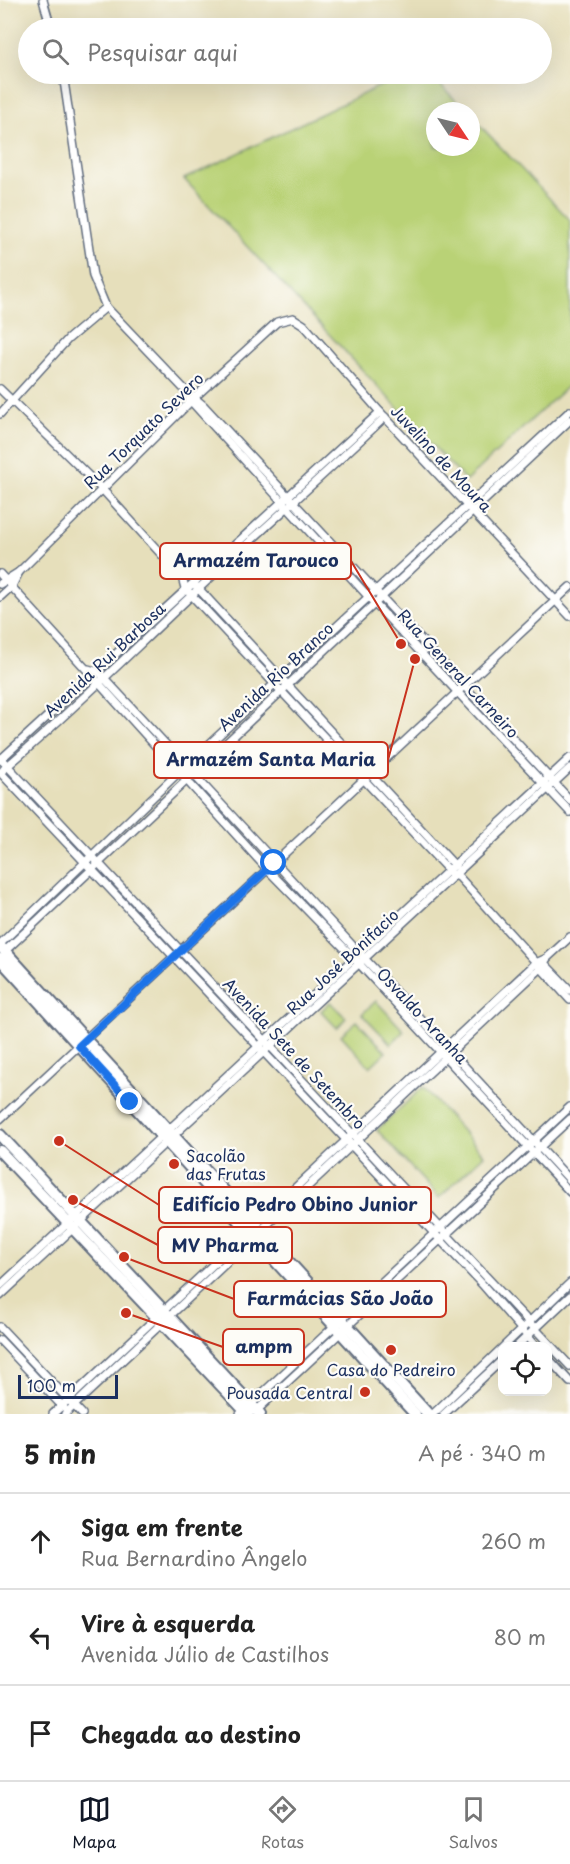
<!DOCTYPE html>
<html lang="pt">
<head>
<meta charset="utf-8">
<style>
  body { margin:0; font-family:"Playpen Sans",sans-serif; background:#f2f2f2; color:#222 }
  .controls { position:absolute; right:18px; bottom:18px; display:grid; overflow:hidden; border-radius:12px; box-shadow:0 6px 24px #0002 }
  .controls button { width:54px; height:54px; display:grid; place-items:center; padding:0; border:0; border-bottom:2px solid #e0e0e0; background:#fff; color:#222; font:30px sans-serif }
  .compass { position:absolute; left:426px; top:102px; width:54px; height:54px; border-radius:50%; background:#fff; box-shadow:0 6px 24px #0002; rotate:125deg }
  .scale { position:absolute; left:18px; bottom:15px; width:100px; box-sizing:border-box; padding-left:6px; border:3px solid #1b2f5e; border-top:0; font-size:16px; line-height:21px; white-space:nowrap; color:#1b2f5e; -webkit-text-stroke:4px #fdfcf7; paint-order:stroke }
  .stop { position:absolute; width:18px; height:18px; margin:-14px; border:4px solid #1a73e8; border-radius:50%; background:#fff }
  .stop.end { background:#1a73e8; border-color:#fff; box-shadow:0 2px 6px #0008 }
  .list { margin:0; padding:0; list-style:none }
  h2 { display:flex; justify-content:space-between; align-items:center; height:78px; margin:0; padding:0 24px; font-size:26px }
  h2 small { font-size:20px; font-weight:400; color:#767676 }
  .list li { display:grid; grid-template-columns:39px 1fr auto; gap:18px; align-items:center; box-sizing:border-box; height:96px; padding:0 24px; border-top:2px solid #e0e0e0 }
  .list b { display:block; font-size:22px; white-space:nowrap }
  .list p { margin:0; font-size:20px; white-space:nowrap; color:#767676 }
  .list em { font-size:20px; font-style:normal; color:#767676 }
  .icon { flex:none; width:33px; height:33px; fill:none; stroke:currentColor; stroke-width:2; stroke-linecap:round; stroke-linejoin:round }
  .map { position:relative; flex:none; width:570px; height:1414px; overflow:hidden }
  .search { position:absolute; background:#fff; box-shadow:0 6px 24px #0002; left:18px; right:18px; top:18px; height:66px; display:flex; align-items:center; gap:15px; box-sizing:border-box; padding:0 21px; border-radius:33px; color:#767676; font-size:22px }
  .sheet { height:366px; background:#fff }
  nav { display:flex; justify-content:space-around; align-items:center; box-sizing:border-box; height:84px; border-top:2px solid #e0e0e0; background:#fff; font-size:16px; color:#767676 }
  nav a { display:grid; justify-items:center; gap:3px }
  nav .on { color:#111827 }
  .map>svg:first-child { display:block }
</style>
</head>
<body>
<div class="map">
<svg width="570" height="1414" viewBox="0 0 570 1414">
  <rect width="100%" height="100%" fill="#fdfcf7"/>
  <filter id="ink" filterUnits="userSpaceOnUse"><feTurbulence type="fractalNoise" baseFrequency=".0167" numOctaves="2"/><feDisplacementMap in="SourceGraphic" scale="12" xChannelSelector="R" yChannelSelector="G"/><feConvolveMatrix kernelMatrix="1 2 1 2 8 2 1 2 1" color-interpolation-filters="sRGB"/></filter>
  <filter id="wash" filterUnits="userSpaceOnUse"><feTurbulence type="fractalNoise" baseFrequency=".008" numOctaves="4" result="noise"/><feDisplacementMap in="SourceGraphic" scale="24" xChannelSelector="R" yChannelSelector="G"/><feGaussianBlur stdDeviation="1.35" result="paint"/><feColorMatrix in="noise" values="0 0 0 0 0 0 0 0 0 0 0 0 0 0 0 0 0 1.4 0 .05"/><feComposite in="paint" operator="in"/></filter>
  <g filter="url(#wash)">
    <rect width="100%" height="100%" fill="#e6dfbb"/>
    <g fill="#b9d276" stroke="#6a806a" stroke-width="1.5">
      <path d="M405 74H430L466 111H435V147H471V116L570 220V384L466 481 184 179Z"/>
      <path d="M376 1001 404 1031 391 1044 362 1014Z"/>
      <path d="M330 1002 346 1018 337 1028 321 1011Z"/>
      <path d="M357 1021 386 1052 370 1067 341 1035Z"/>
      <path d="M423 1087 484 1155 439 1198 377 1130Z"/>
    </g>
  </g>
  <g filter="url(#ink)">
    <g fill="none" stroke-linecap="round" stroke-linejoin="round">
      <g stroke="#626d7f" stroke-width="10">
        <g id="street">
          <path d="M43 0 51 28"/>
          <path d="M63 74 93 276 106 307 186 391 203 405 570 800"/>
          <path d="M0 389 101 488 182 577 185 588 198 602 453 875 459 877 570 1000"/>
          <path d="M189 399 375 604 570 812"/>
          <path d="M0 414 68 339 106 307"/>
          <path d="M0 574 267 869 353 957 570 1192"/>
          <path d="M0 584 19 572 195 397 277 322 293 318 304 325 380 412 570 616"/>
          <path d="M196 586 455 866"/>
          <path d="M0 597 12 586 19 572"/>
          <path d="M88 669 99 672 105 679 570 1180"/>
          <path d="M0 758 570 1366"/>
          <path d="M0 760 380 412"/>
          <path d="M4 769C70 713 131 652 194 593 257 534 322 477 385 417"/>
          <path d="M0 772 482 1284 536 1346"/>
          <path d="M0 944 179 772 570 411"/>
          <path d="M5 951 570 420"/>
          <path d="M543 962 570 990"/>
          <path d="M0 1119 570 587"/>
          <path d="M0 1286 570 758"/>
          <path d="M0 1296 570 768"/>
          <path d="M0 1327 82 1414"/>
          <path d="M0 1340 64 1408"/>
          <path d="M504 1346 570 1283"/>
          <path d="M517 1346 570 1296"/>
          <path d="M548 1358 570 1382"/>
          <path d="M255 1412 570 1119"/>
          <path d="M53 1414 536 963 547 958"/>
          <path d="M65 1414 541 968 547 958 570 937"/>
          <path d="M240 1414 570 1107"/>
          <path d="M433 1414 502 1348"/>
          <path d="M444 1414 502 1360"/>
        </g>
      </g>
      <g stroke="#626d7f" stroke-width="14">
        <g id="secondary">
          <path d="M0 946 428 1414"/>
          <path d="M0 959 415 1414"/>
          <path d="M0 1135 260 1414"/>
          <path d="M0 1151 248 1414"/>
        </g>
      </g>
      <use href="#street" stroke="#fff" stroke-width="7"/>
      <use href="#secondary" stroke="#fff" stroke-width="10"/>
    </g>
  </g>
  <g fill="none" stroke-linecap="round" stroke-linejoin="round" filter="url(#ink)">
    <path stroke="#1a73e8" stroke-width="8" d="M130 1102 79 1046 274 863"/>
  </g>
  <g fill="#c8321e" stroke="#fdfcf7" stroke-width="2">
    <circle cx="174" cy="1164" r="6"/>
    <circle cx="391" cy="1350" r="6"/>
    <circle cx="365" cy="1392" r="6"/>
  </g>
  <g text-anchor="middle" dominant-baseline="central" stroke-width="4.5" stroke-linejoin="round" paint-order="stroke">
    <g font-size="16" fill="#1b2f5e" stroke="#fdfcf7">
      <text transform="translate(143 430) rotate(-44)">Rua Torquato Severo</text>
      <text transform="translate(442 458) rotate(47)">Juvelino de Moura</text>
      <text transform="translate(104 659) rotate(-43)">Avenida Rui Barbosa</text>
      <text transform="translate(459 673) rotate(47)">Rua General Carneiro</text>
      <text transform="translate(275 676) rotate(-43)">Avenida Rio Branco</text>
      <text transform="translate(342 961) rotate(-43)">Rua José Bonifacio</text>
      <text transform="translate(423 1015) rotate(47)">Osvaldo Aranha</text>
      <text transform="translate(295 1053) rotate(47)">Avenida Sete de Setembro</text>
    </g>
    <g font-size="16" fill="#1b2f5e" stroke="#fdfcf7" text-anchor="start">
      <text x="186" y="1155">Sacolão<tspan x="186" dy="18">das Frutas</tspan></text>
      <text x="391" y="1369" text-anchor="middle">Casa do Pedreiro</text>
      <text x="353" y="1392" text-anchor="end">Pousada Central</text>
    </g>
  </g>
  <path fill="none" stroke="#c8321e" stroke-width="2" d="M401 644L351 561M415 659L388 760M59 1141L159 1205M73 1200L158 1245M124 1257L234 1299M126 1313L223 1347"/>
  <g fill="#c8321e" stroke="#fdfcf7" stroke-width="2">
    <circle cx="401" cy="644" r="6"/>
    <circle cx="415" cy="659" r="6"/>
    <circle cx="59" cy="1141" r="6"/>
    <circle cx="73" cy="1200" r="6"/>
    <circle cx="124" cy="1257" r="6"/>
    <circle cx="126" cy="1313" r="6"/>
  </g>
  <g fill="#fdfcf7" stroke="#c8321e" stroke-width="2">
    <rect x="160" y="543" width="191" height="36" rx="6"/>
    <rect x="154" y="742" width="234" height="36" rx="6"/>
    <rect x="159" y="1187" width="272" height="36" rx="6"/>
    <rect x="158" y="1227" width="134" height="36" rx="6"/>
    <rect x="234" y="1281" width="212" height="36" rx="6"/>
    <rect x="223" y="1329" width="81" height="36" rx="6"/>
  </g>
  <g font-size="18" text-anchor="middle" font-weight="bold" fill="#1b2f5e">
    <text x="256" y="567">Armazém Tarouco</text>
    <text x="271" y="766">Armazém Santa Maria</text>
    <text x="295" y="1211">Edifício Pedro Obino Junior</text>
    <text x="225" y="1252">MV Pharma</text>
    <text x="340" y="1305">Farmácias São João</text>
    <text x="264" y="1353">ampm</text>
  </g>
</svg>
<div class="controls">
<button><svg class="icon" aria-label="locate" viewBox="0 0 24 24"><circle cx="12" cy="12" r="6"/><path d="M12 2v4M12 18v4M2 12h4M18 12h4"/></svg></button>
</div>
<svg class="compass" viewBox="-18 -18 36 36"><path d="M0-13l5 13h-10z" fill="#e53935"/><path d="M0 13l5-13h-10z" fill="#767676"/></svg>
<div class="scale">100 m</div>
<div class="stop" style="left:274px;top:863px"></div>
<div class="stop end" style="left:130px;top:1102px"></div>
<div class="search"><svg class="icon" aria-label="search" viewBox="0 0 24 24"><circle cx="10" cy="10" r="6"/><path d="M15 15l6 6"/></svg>Pesquisar aqui</div>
</div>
<section class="sheet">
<h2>5 min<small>A pé · 340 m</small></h2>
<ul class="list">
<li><svg class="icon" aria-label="ahead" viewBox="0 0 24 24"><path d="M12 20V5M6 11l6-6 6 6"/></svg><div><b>Siga em frente</b><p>Rua Bernardino Ângelo</p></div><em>260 m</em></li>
<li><svg class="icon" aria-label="left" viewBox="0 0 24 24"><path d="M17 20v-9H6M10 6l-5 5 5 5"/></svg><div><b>Vire à esquerda</b><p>Avenida Júlio de Castilhos</p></div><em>80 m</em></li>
<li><svg class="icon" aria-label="arrive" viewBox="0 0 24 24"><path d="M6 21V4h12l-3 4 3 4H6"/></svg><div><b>Chegada ao destino</b></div></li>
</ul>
</section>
<nav>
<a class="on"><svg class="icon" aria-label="map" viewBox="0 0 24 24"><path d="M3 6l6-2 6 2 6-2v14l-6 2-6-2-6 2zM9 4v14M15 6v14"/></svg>Mapa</a>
<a><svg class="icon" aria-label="directions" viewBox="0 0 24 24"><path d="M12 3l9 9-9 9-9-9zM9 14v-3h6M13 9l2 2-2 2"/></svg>Rotas</a>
<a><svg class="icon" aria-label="saved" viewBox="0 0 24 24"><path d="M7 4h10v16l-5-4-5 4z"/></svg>Salvos</a>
</nav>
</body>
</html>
